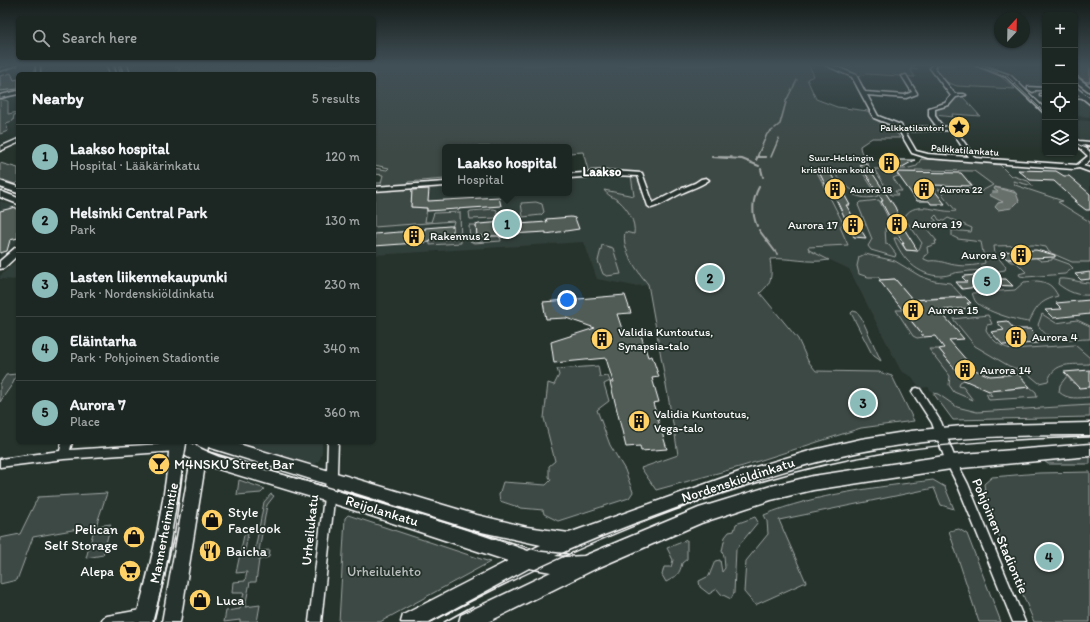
<!DOCTYPE html>
<html lang="en">
<head>
<meta charset="utf-8">
<style>
  body { margin:0; font-family:Itim,sans-serif; background:#252e2a; color:#f1f3f6 }
  .controls { position:absolute; right:12px; top:12px; display:grid; overflow:hidden; border-radius:6px; box-shadow:0 1px 3px #0004 }
  .controls button { width:36px; height:36px; display:grid; place-items:center; padding:0; border:0; border-bottom:1px solid #3a4340; background:#1c2622; color:#f1f3f6; font:20px sans-serif }
  .compass { position:absolute; left:994px; top:12px; width:36px; height:36px; border-radius:50%; background:#1c2622; box-shadow:0 1px 3px #0004; rotate:22deg }
  .you { position:absolute; left:567px; top:300px; width:14px; height:14px; margin:-10px; border:3px solid #fff; border-radius:50%; background:#1a73e8; box-shadow:0 0 0 6px #1a73e833 }
  .badge { display:grid; place-items:center; width:26px; height:26px; border-radius:50%; background:#8bbbb9; color:#111; font-size:13px; font-weight:700 }
  .pin { position:absolute; translate:-50% -50%; border:2px solid #fff; box-shadow:0 1px 4px #0006 }
  .popup { position:absolute; left:442px; top:144px; width:130px; height:52px; box-sizing:border-box; display:grid; place-content:center; border-radius:6px; background:#1c2622; filter:drop-shadow(0 1px 3px #0005); font-size:13px; white-space:nowrap; color:#a0a5a5 }
  .popup b { font-size:15px; color:#f1f3f6 }
  .popup::after { content:''; position:absolute; left:50%; top:100%; margin-left:-8px; border:8px solid transparent; border-top-color:#1c2622 }
  .list { margin:0; padding:0; list-style:none }
  h2 { display:flex; justify-content:space-between; align-items:center; height:52px; margin:0; padding:0 16px; font-size:17px }
  h2 small { font-size:13px; font-weight:400; color:#a0a5a5 }
  .list li { display:grid; grid-template-columns:26px 1fr auto; gap:12px; align-items:center; box-sizing:border-box; height:64px; padding:0 16px; border-top:1px solid #3a4340 }
  .list b { display:block; font-size:15px; white-space:nowrap }
  .list p { margin:0; font-size:13px; white-space:nowrap; color:#a0a5a5 }
  .list em { font-size:13px; font-style:normal; color:#a0a5a5 }
  .icon { flex:none; width:22px; height:22px; fill:none; stroke:currentColor; stroke-width:2; stroke-linecap:round; stroke-linejoin:round }
  .map { position:relative; flex:none; width:1090px; height:622px; overflow:hidden }
  .search { position:absolute; background:#1c2622; box-shadow:0 1px 3px #0004; left:16px; top:16px; width:360px; height:44px; display:flex; align-items:center; gap:10px; box-sizing:border-box; padding:0 14px; border-radius:6px; color:#a0a5a5; font-size:15px }
  .panel { position:absolute; background:#1c2622; box-shadow:0 1px 3px #0004; left:16px; top:72px; width:360px; height:372px; border-radius:6px }
  .map>svg:first-child { display:block }
</style>
</head>
<body>
<div class="map">
<svg width="1090" height="622" viewBox="0 0 1090 622">
  <rect width="100%" height="100%" fill="#26332d"/>
  <filter id="ink" filterUnits="userSpaceOnUse"><feTurbulence type="fractalNoise" baseFrequency=".025" numOctaves="2"/><feDisplacementMap in="SourceGraphic" scale="8" xChannelSelector="R" yChannelSelector="G"/><feConvolveMatrix kernelMatrix="1 2 1 2 8 2 1 2 1" color-interpolation-filters="sRGB"/></filter>
  <g filter="url(#ink)">
    <g fill="#333f3a">
      <path d="M1007 69 1045 71V105Z"/>
      <path d="M1075 93 1090 106V117L1075 116Z"/>
      <path d="M1075 120 1090 121V148L1075 134Z"/>
      <path d="M902 159H914L916 166 907 169H1003L1004 165H1010L1090 171V409L952 419 928 387 920 388 912 377 901 371 849 269 809 250 797 219 813 170 869 168 868 162Z"/>
      <path d="M631 175 650 285 634 286 597 279 584 242 374 255 375 191 445 187V193H569V179Z"/>
      <path d="M0 201 18 207V241L0 257Z"/>
      <path d="M18 259V280L0 279V276Z"/>
      <path d="M238 442H322V452L320 459 315 465Z"/>
    </g>
    <g fill="#3e4944" stroke="#9ea4a2" fill-rule="evenodd">
      <path d="M177 65H790L791 68V65H809L814 76 807 79 816 99 837 107 868 111C877 127 891 121 900 138H872L860 146C860 154 868 160 869 168H861L862 172 878 196C868 199 861 198 852 194L856 193 845 185 833 172H817L843 223 840 227 848 245 808 247 809 250 829 260C809 264 789 257 770 259 772 275 773 282 760 293L798 339 808 361 816 371 879 372 892 376 914 421 861 428 743 466 656 490 641 468 678 455 675 435 648 284C637 271 621 249 625 232L634 234C636 222 628 209 619 201 613 197 608 196 604 190L634 196 631 175 606 169 588 170 583 152 569 153V147H445V179L408 182V185L374 187V183H381L383 175 374 174V168L387 170 389 168 374 165V74H176L179 72V68L175 67Z"/>
      <path d="M830 65H913L917 70 910 69 915 77 866 74 858 77Z"/>
      <path d="M936 65C968 65 991 64 1015 89L957 86 944 81 934 68Z"/>
      <path d="M958 96 963 97 980 116 953 114H952L953 117 934 115 933 110 949 105Z"/>
      <path d="M0 99 8 101V114L18 112V114L14 115 13 121 6 123 8 131 0 134Z"/>
      <path d="M921 159 989 162 991 164 1000 165 1010 175 1028 181 1033 186 1013 181 1015 185 1063 201 1058 202 1090 222V262H1072L1049 252 1046 247 1034 245 994 246 995 254 1006 267 1005 270 999 271C986 270 974 270 962 272 954 272 949 276 941 276 918 276 901 258 894 238H897L906 250 918 251 922 243 906 220 905 216C916 199 940 214 956 211L938 189H971L976 194 993 185 974 171 915 170 919 177 898 176 893 178 902 191H895L898 195H891L874 169H905L917 166ZM995 187 1014 191 1018 199C1016 207 1008 207 1000 209L998 203 1003 202 993 192 997 193 998 192ZM936 215 939 220 944 221 948 218 972 228 971 232 952 230V236L958 239 981 242 985 263C974 266 962 267 950 264 942 262 937 260 929 261L924 259V256L928 254 927 247 936 244 935 241H937L926 228 930 226 935 228V224L932 222H936V220L933 218Z"/>
      <path d="M0 163 18 168V182L15 184 0 179Z"/>
      <path d="M412 189 411 207 427 208 425 222H431L434 213 460 212 461 243 430 245V240L449 239 454 221 374 227V191Z"/>
      <path d="M879 200 892 225 885 228 886 244 889 245 896 254 895 257 871 250 868 246 872 239 858 205 861 202Z"/>
      <path d="M536 202 542 204 544 212 541 215 523 217 521 203Z"/>
      <path d="M494 209 497 210 496 218 470 219 469 212 471 211Z"/>
      <path d="M469 225H476L477 236 500 235 501 241 474 243 470 241Z"/>
      <path d="M602 245 613 248 621 274 607 276 603 274 598 261Z"/>
      <path d="M865 254 895 261 920 276 934 281 950 283 962 296 913 300 895 279 881 280 878 277H868L859 274 857 266 859 257Z"/>
      <path d="M1035 257 1041 261 1052 260V258L1069 264 1073 268 1065 274 1026 277 1020 276 1019 274 1026 272 1016 262H1011L1008 260Z"/>
      <path d="M1059 279C1070 278 1079 283 1090 283V295C1078 296 1068 292 1058 284Z"/>
      <path d="M1037 281C1048 282 1053 286 1058 296 1040 301 1037 306 1029 322 1017 321 984 311 976 302 974 300 973 295 972 293L1015 290 1024 282Z"/>
      <path d="M896 310H902L924 337 917 338 913 336Z"/>
      <path d="M853 311 857 312 861 317 881 361 874 356 871 352 851 313Z"/>
      <path d="M1042 314 1056 323 1077 320 1090 326V339C1070 339 1050 345 1038 325Z"/>
      <path d="M988 315 992 324 987 325 986 330C992 340 999 346 1011 349L1075 345 1090 358V364C1072 365 1054 361 1048 381L1039 383 1027 373 1009 366 975 346 953 319Z"/>
      <path d="M929 349H939L964 380 960 382 959 386 963 387 973 400 954 392 949 385 950 376Z"/>
      <path d="M598 366 600 377 608 376 610 381 604 384 609 401 597 410 610 445 625 470 633 492 629 498 558 521 544 514 543 510 521 508 500 501 499 495 503 482 546 485 551 480 549 477V466L555 461 544 418 548 383 554 385 559 375 557 369Z"/>
      <path d="M17 374 13 383 0 402V384L6 375Z"/>
      <path d="M1067 376 1073 383 1090 386V397C1078 398 1068 400 1059 392L1060 385Z"/>
      <path d="M1030 387 1036 392 1037 397 989 400 986 393 992 396 989 391Z"/>
      <path d="M933 393 938 394 957 407 977 412 1090 405V417L953 420Z"/>
      <path d="M1090 455V464H1048L1044 461Z"/>
      <path d="M1090 472V622H1034L987 506 984 484 992 477 1039 473Z"/>
      <path d="M239 480 265 489 261 493 237 495Z"/>
      <path d="M933 480 945 487 954 509 941 505 934 488 779 520 806 582 755 605 744 592 746 561 768 534 767 521 764 515C814 494 879 487 933 480Z"/>
      <path d="M107 493 96 526 111 524 103 555 86 558 95 526 33 537 17 580 0 584V538L20 534 38 497Z"/>
      <path d="M271 494 274 496 267 505 259 551 270 550 269 557 259 560 256 582H250L245 607 260 605 257 622H240V620L224 622 226 611 240 609 244 593H232L233 582 245 581 247 572 236 573 244 535 248 534 244 557 254 555 264 502Z"/>
      <path d="M348 515 490 562 380 622H339L345 518Z"/>
      <path d="M755 517 758 522 736 549 734 593 731 599 721 594 717 589 709 594 700 587 699 581 709 576 715 561 720 560 722 572 725 568 724 556 722 551 725 537 729 532 734 531 736 524Z"/>
      <path d="M959 529 967 534 1001 622H979L949 531Z"/>
      <path d="M687 540V559L682 563C680 574 676 577 666 582L662 575 664 567H671L673 560 667 548Z"/>
    </g>
    <path fill="#67706c" stroke="#a4a9a7" d="M995 187 1016 193 1019 201 1012 208 998 210 995 207 998 203 1003 202 989 195 992 192H998L994 189Z"/>
    <g fill="none" stroke-linecap="round" stroke-linejoin="round">
      <g stroke="#a4a9a7" stroke-width="1.5">
        <path d="M793 88 797 80"/>
        <path d="M786 101 792 89"/>
        <path d="M775 128 780 124 786 102"/>
        <path d="M712 157H732"/>
        <path d="M757 157 767 134 773 130"/>
        <path d="M758 157H766"/>
        <path d="M771 157 779 138"/>
      </g>
      <g stroke="#a4a9a7" stroke-width="2">
        <path d="M712 157 742 159 759 166"/>
        <path d="M758 157H766"/>
        <path d="M756 160 758 156"/>
        <path d="M761 169 763 177"/>
        <path d="M757 226C751 212 752 200 759 187"/>
        <path d="M759 230 777 254"/>
      </g>
    </g>
    <g fill="#515c57" stroke="#fff">
      <path d="M1075 65H1090V82H1086L1075 74Z"/>
      <path d="M11 73 14 80 18 79V89L0 91V76Z"/>
      <path d="M895 160H915L895 171 889 162H896Z"/>
      <path d="M865 162 895 207 900 219H898L918 251 906 250 902 243 904 244 888 218H890L881 201H883L860 165Z"/>
      <path d="M1018 170 1056 171 1064 176H1069L1090 194V210H1086L1074 201H1076L1054 181 1030 180Z"/>
      <path d="M819 172 830 173 845 196 850 205H846L866 238 854 237 833 193 827 188Z"/>
      <path d="M896 172 961 173 972 186 930 185 945 204H931L929 201H917Z"/>
      <path d="M429 189 428 201 499 197 501 206 427 211V208L411 207 412 190Z"/>
      <path d="M16 207V209H18V238L10 240 7 251 0 253V211Z"/>
      <path d="M571 217 575 218 579 229 546 234V232L510 234 511 237H499V236H477L476 225 479 224 504 222V225L547 222 546 219Z"/>
      <path d="M449 226H453V238L430 240V242L374 246V234L425 230V228Z"/>
      <path d="M1036 250 1055 255V257L1007 259 1000 252Z"/>
      <path d="M1090 272V279L1081 280 1075 274Z"/>
      <path d="M991 274 996 279H1006L1013 286 992 285 962 289 956 282H967L962 277 964 276Z"/>
      <path d="M895 279 913 300 965 297 971 303H967L972 308 939 310 964 339 949 340 975 370 990 376 1018 374 1030 387 989 391 964 380 939 349 944 348 935 336 924 337 879 280Z"/>
      <path d="M625 295 631 313 617 314 624 335H641L648 357 652 356 659 377 652 378 659 402 653 403 667 449 641 451 640 446 626 447 610 382H613L606 358 554 363 551 342 595 328 566 318 546 319 543 302Z"/>
      <path d="M1090 300V314L1053 318 1045 310 1062 309 1056 303Z"/>
      <path d="M1007 321 1014 329H1030L1042 341 1038 342V343L1003 345 991 332 1004 330 997 322Z"/>
      <path d="M1090 370V387L1079 388 1064 372Z"/>
    </g>
    <g fill="none" stroke-linecap="round" stroke-linejoin="round">
      <path stroke="#3c4742" stroke-width="5" stroke-dasharray="5 2.5" stroke-linecap="butt" d="M1033 91 1042 95"/>
      <g stroke="#fff" stroke-width="3">
        <g id="street">
          <path d="M10 65H17L0 71V68Z"/>
          <rect x="36" y="65" width="4" height="9"/>
          <path d="M825 65H832L856 75 865 92 905 95 912 92 902 76 906 75 917 93V94L906 98 867 95 878 116 901 125 916 151 928 154 969 157 951 130 912 131 909 129 912 127H937L929 116V108L945 103 951 96 930 68 932 65H936L934 68 955 94H964L966 95 956 97 949 105 935 109V116L943 127 951 126 955 129 975 158 1077 165 1088 156 1075 144V139L1079 141 1090 142V146L1083 145 1090 152V160L1083 166 1090 168V172L1079 168 1073 169 928 158 912 153 897 127 874 118 852 77Z"/>
          <path d="M975 65H982L1010 75 1045 109V114L1006 77Z"/>
          <path d="M1075 83 1090 94V97L1075 86Z"/>
          <path d="M1028 87 1045 88V90H1035V91L1033 92 1028 89Z"/>
          <path d="M18 91V94L0 98V95Z"/>
          <rect x="1040" y="94" width="5" height="2"/>
          <path d="M1075 95 1086 97 1084 98 1075 97Z"/>
          <path d="M18 139V143L0 151V147Z"/>
          <path d="M612 171 642 173 653 203 678 190 695 183 701 179 706 178 709 180C701 186 690 189 680 194 670 199 662 205 651 208L648 206 638 176 612 175 569 178V174Z"/>
          <path d="M445 182V186L374 191V187Z"/>
          <path d="M917 388 920 389 941 422 956 461 968 484 1025 622H1013L958 486 946 462 932 423 912 392 914 389Z"/>
          <path d="M62 442H72L70 450 177 443 181 444 182 447 181 450 177 451 64 459 0 467V459L60 451Z"/>
          <path d="M328 442H338L337 472 321 622H309L327 472Z"/>
          <path d="M146 609 150 611 152 615 150 619 146 621 101 622 103 618 107 616Z"/>
        </g>
      </g>
      <g stroke="#fff" stroke-width="3">
        <g id="secondary">
          <path d="M1075 76 1090 87V92L1075 81Z"/>
          <path d="M1075 87 1090 98V104L1075 92Z"/>
          <path d="M18 247V255L4 268 0 269V261L15 248Z"/>
        </g>
      </g>
      <g stroke="#fff" stroke-width="3">
        <g id="primary">
          <path d="M107 65H113L116 74H110Z"/>
          <path d="M121 65H127L130 74H124Z"/>
          <path d="M0 181 18 187V193L0 187Z"/>
          <path d="M0 191 18 198V204L0 197Z"/>
          <path d="M1090 423V435C1022 435 955 436 888 447 817 458 748 482 681 506 638 522 595 537 555 556L565 557 584 556 699 508 771 486 813 476 951 455 1090 444V456L951 469 813 490 771 500 701 523 664 539 595 569 488 622H459L461 615 551 572 529 568 429 622H401L403 615 508 561 341 506 205 465 180 622H162L191 459 184 455 174 533 153 622H135C152 563 165 504 170 442H190L193 445 194 442H232L477 515 527 527 569 533 742 471 813 450 861 439 911 431 962 426ZM208 447 477 531 541 545 528 551C426 515 322 486 219 457L207 452Z"/>
        </g>
      </g>
      <use href="#street" fill="#26332d" fill-rule="evenodd"/>
      <use href="#secondary" fill="#26332d" fill-rule="evenodd"/>
      <use href="#primary" fill="#26332d" fill-rule="evenodd"/>
      <g stroke="#fff" stroke-width="1">
        <path d="M118 65 121 74"/>
        <path d="M975 65 1007 76 1045 113"/>
        <path d="M1075 85 1090 98"/>
        <path d="M1075 143 1090 150"/>
        <path d="M0 188 18 194"/>
      </g>
      <g stroke="#fff" stroke-width="1.5">
        <path d="M194 442 199 447 210 452 540 551 568 554"/>
        <path d="M153 622 165 576 187 442"/>
        <path d="M431 622C575 546 724 480 885 453 953 442 1022 439 1090 437"/>
        <path d="M444 622 473 606"/>
      </g>
    </g>
  </g>
  <linearGradient id="sky" x2="0" y2="1"><stop stop-color="#151c19"/><stop offset="0.43" stop-color="#415057"/><stop offset="1" stop-color="#415057" stop-opacity="0"/></linearGradient>
  <rect width="1090" height="152" fill="url(#sky)"/>
  <defs>
    <g id="sight-disc" transform="scale(1.15)"><circle r="9.5" fill="#ffd166" stroke="#26332d"/><path d="M0-6L1.8-2.2L6-1.7L2.9 1.2L3.7 5.4L0 3.3L-3.7 5.4L-2.9 1.2L-6-1.7L-1.8-2.2Z" fill="#111"/></g>
    <g id="building-disc" transform="scale(1.15)"><circle r="9.5" fill="#ffd166" stroke="#26332d"/><path d="M-4-6H4V6H1V3H-1V6H-4ZM-2.5-4.3h1.7v1.8h-1.7ZM.8-4.3h1.7v1.8H.8ZM-2.5-1h1.7V.8h-1.7ZM.8-1h1.7V.8H.8Z" fill="#111"/></g>
    <g id="bar-disc" transform="scale(1.15)"><circle r="9.5" fill="#ffd166" stroke="#26332d"/><path d="M-6-5H6L.8 .8V4.5H3.5V6h-7V4.5H-.8V.8Z" fill="#111"/></g>
    <g id="shop-disc" transform="scale(1.15)"><circle r="9.5" fill="#ffd166" stroke="#26332d"/><path d="M-5-2.5h2.3a2.7 3.5 0 0 1 5.4 0H5L5.5 6h-11ZM-1.5-2.5h3a1.5 2.3 0 0 0-3 0Z" fill="#111"/></g>
    <g id="restaurant-disc" transform="scale(1.15)"><circle r="9.5" fill="#ffd166" stroke="#26332d"/><path d="M-5-6h1v4h1v-4h1v4h1v-4h1v5L-1.5 .5V6h-2V.5L-5-1ZM5-6V6H3V1.5H1.5Q1.5-4 5-6Z" fill="#111"/></g>
    <g id="supermarket-disc" transform="scale(1.15)"><circle r="9.5" fill="#ffd166" stroke="#26332d"/><path d="M-6-5.5h2.5l.6 2H6L4.5 2H-2.5L-4.4-4H-6ZM-1.5 3.2a1.3 1.3 0 1 0 .1 0ZM3 3.2a1.3 1.3 0 1 0 .1 0Z" fill="#111"/></g>
  </defs>
  <g fill-rule="evenodd">
    <use href="#sight-disc" x="959" y="127"/>
    <use href="#building-disc" x="889" y="163"/>
    <use href="#building-disc" x="835" y="189"/>
    <use href="#building-disc" x="924" y="189"/>
    <use href="#building-disc" x="897" y="224"/>
    <use href="#building-disc" x="853" y="225"/>
    <use href="#building-disc" x="414" y="236"/>
    <use href="#building-disc" x="1021" y="255"/>
    <use href="#building-disc" x="913" y="310"/>
    <use href="#building-disc" x="1016" y="337"/>
    <use href="#building-disc" x="602" y="339"/>
    <use href="#building-disc" x="965" y="370"/>
    <use href="#building-disc" x="639" y="421"/>
    <use href="#bar-disc" x="159" y="464"/>
    <use href="#shop-disc" x="212" y="520"/>
    <use href="#shop-disc" x="134" y="537"/>
    <use href="#restaurant-disc" x="210" y="551"/>
    <use href="#supermarket-disc" x="130" y="571"/>
    <use href="#shop-disc" x="200" y="600"/>
  </g>
  <g text-anchor="middle" dominant-baseline="central" stroke-width="3.5" stroke-linejoin="round" paint-order="stroke">
    <g font-size="10" fill="#fff" stroke="#26332d" text-anchor="end">
      <text x="944" y="127">Palkkatilantori</text>
      <text x="874" y="157">Suur-Helsingin<tspan x="874" dy="12">kristillinen koulu</tspan></text>
      <text x="850" y="189" text-anchor="start">Aurora 18</text>
      <text x="940" y="189" text-anchor="start">Aurora 22</text>
    </g>
    <g font-size="10" fill="#fff" stroke="#26332d">
      <text transform="translate(965 150) rotate(4)">Palkkatilankatu</text>
    </g>
    <g font-size="12" fill="#fff" stroke="#26332d" text-anchor="start">
      <text x="912" y="224">Aurora 19</text>
      <text x="838" y="225" text-anchor="end">Aurora 17</text>
      <text x="430" y="236">Rakennus 2</text>
      <text x="1006" y="255" text-anchor="end">Aurora 9</text>
      <text x="928" y="310">Aurora 15</text>
      <text x="618" y="332">Validia Kuntoutus,<tspan x="618" dy="14">Synapsia-talo</tspan></text>
      <text x="1032" y="337">Aurora 4</text>
      <text x="980" y="370">Aurora 14</text>
      <text x="654" y="414">Validia Kuntoutus,<tspan x="654" dy="14">Vega-talo</tspan></text>
    </g>
    <g font-size="13" font-weight="bold" fill="#fff" stroke="#26332d">
      <text x="602" y="171">Laakso</text>
    </g>
    <g font-size="14" fill="#fff" stroke="#26332d" text-anchor="start">
      <text x="174" y="464">M4NSKU Street Bar</text>
      <text x="228" y="512">Style<tspan x="228" dy="16">Facelook</tspan></text>
      <text x="118" y="529" text-anchor="end">Pelican<tspan x="118" dy="16">Self Storage</tspan></text>
      <text x="226" y="551">Baicha</text>
      <text x="114" y="571" text-anchor="end">Alepa</text>
      <text x="216" y="600">Luca</text>
    </g>
    <g font-size="14" fill="#fff" stroke="#26332d">
      <text transform="translate(738 480) rotate(-18)">Nordenskiöldinkatu</text>
      <text transform="translate(382 511) rotate(17)">Reijolankatu</text>
      <text transform="translate(310 530) rotate(-84)">Urheilukatu</text>
      <text transform="translate(164 533) rotate(-79)">Mannerheimintie</text>
      <text transform="translate(1000 536) rotate(67)">Pohjoinen Stadiontie</text>
    </g>
    <g font-size="14" fill="#bbbfbe" stroke="#26332d">
      <text x="384" y="571">Urheilulehto</text>
    </g>
  </g>
</svg>
<div class="controls">
<button>+</button>
<button>−</button>
<button><svg class="icon" aria-label="locate" viewBox="0 0 24 24"><circle cx="12" cy="12" r="6"/><path d="M12 2v4M12 18v4M2 12h4M18 12h4"/></svg></button>
<button><svg class="icon" aria-label="layers" viewBox="0 0 24 24"><path d="M12 4l9 5-9 5-9-5zM3 14l9 5 9-5"/></svg></button>
</div>
<svg class="compass" viewBox="-18 -18 36 36"><path d="M0-13l5 13h-10z" fill="#e53935"/><path d="M0 13l5-13h-10z" fill="#a0a5a5"/></svg>
<div class="you"></div>
<div class="pin badge" style="left:507px;top:224px">1</div>
<div class="popup"><b>Laakso hospital</b>Hospital</div>
<div class="pin badge" style="left:710px;top:278px">2</div>
<div class="pin badge" style="left:863px;top:403px">3</div>
<div class="pin badge" style="left:1049px;top:557px">4</div>
<div class="pin badge" style="left:987px;top:281px">5</div>
<div class="search"><svg class="icon" aria-label="search" viewBox="0 0 24 24"><circle cx="10" cy="10" r="6"/><path d="M15 15l6 6"/></svg>Search here</div>
<section class="panel">
<h2>Nearby<small>5 results</small></h2>
<ul class="list">
<li><span class="badge">1</span><div><b>Laakso hospital</b><p>Hospital · Lääkärinkatu</p></div><em>120 m</em></li>
<li><span class="badge">2</span><div><b>Helsinki Central Park</b><p>Park</p></div><em>130 m</em></li>
<li><span class="badge">3</span><div><b>Lasten liikennekaupunki</b><p>Park · Nordenskiöldinkatu</p></div><em>230 m</em></li>
<li><span class="badge">4</span><div><b>Eläintarha</b><p>Park · Pohjoinen Stadiontie</p></div><em>340 m</em></li>
<li><span class="badge">5</span><div><b>Aurora 7</b><p>Place</p></div><em>360 m</em></li>
</ul>
</section>
</div>
</body>
</html>
